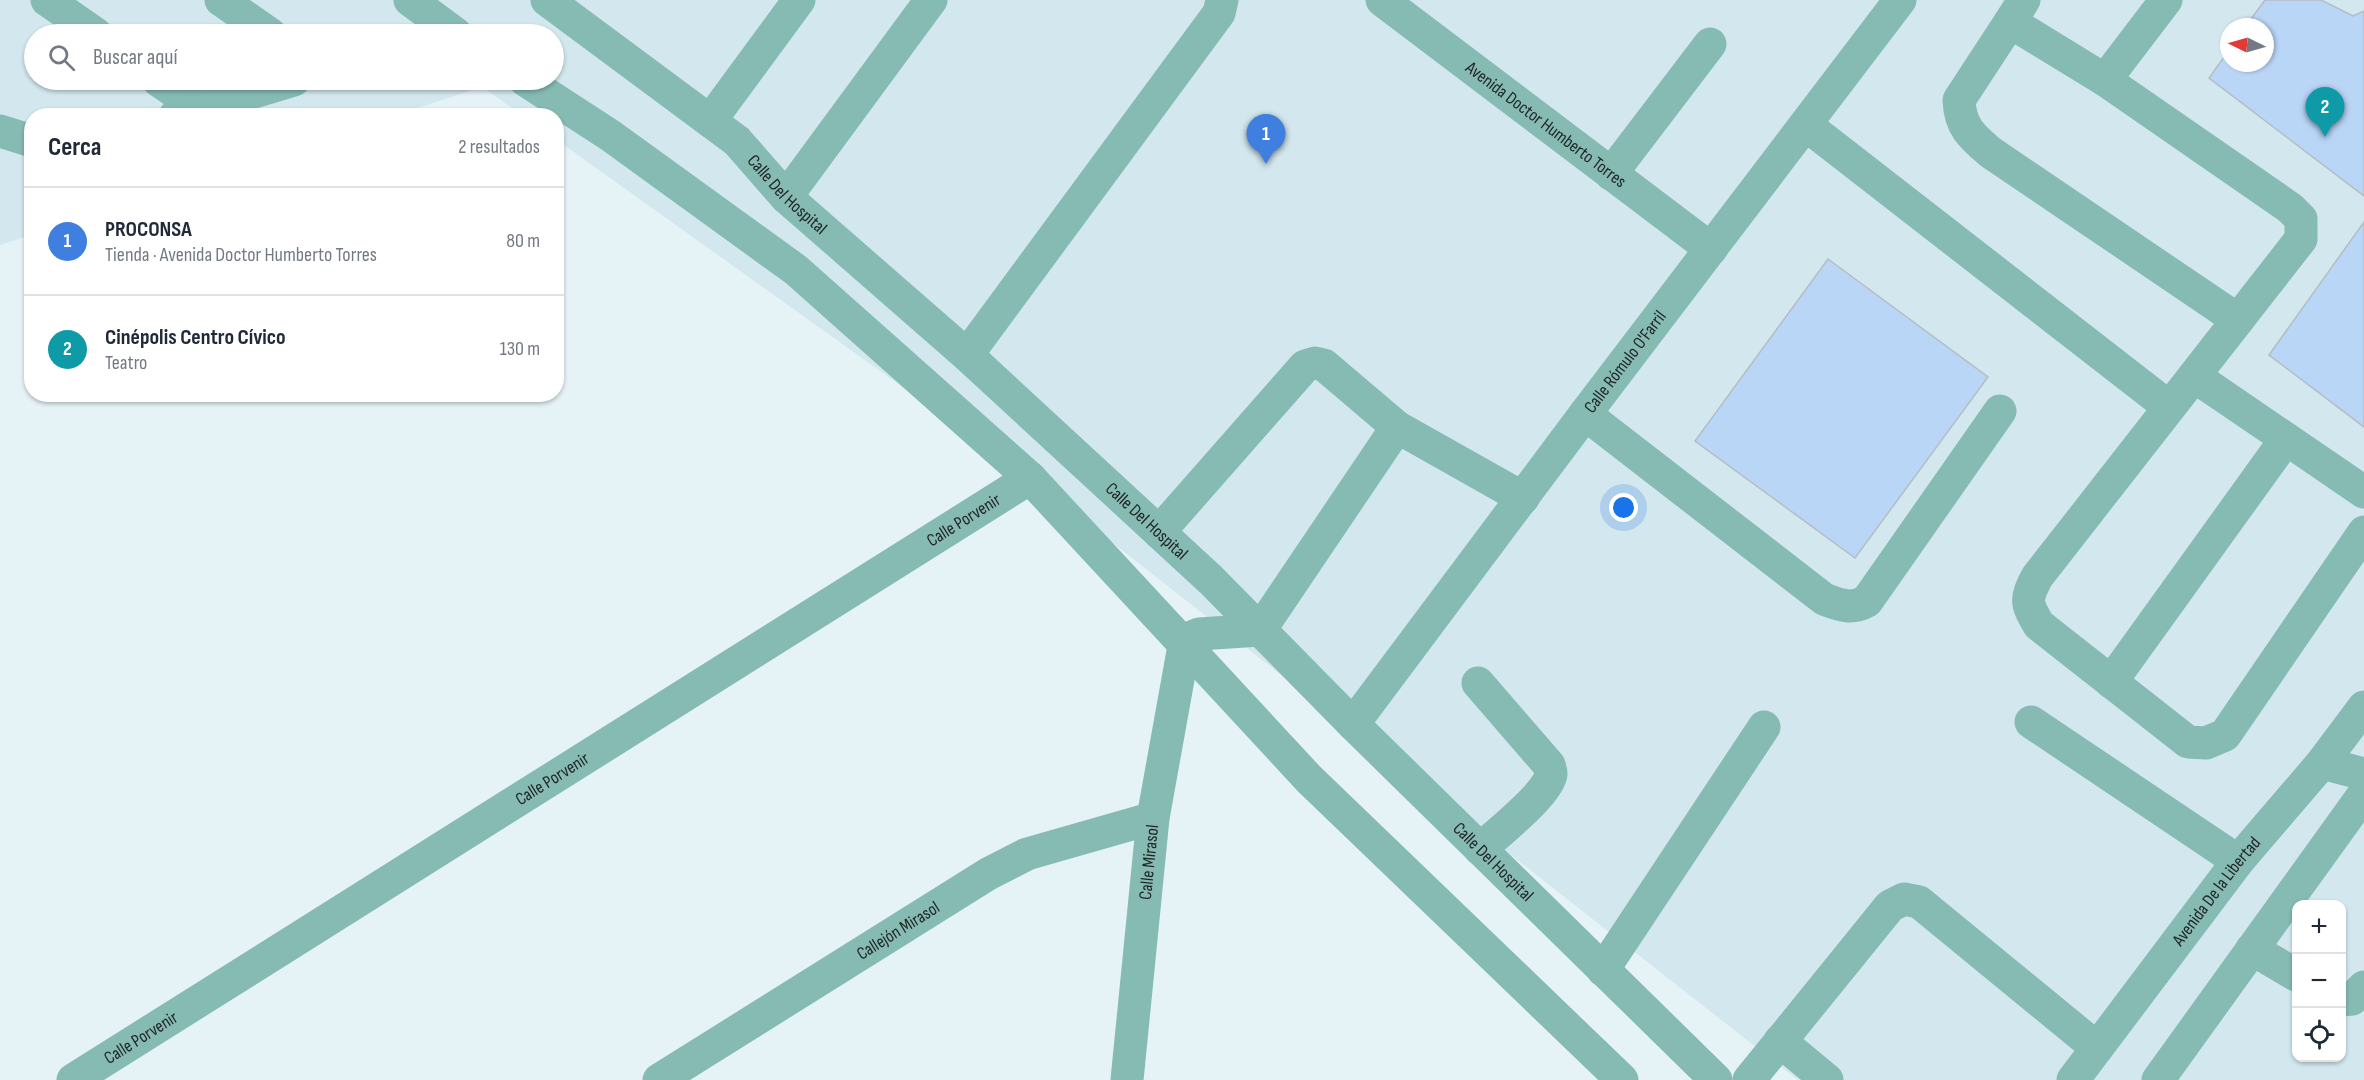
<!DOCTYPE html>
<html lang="es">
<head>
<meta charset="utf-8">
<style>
  body { margin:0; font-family:"Sofia Sans Condensed",sans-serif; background:#f2f2f3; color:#1f2937 }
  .controls { position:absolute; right:18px; bottom:18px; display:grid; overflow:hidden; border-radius:12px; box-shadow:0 2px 4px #0004 }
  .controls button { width:54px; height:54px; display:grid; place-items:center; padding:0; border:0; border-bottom:2px solid #e0e1e3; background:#fff; color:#1f2937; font:30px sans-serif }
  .compass { position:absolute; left:2220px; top:18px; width:54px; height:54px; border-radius:50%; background:#fff; box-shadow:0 2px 4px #0004; rotate:275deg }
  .you { position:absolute; left:1624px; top:508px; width:21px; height:21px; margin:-15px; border:4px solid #fff; border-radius:50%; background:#1a73e8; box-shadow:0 0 0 9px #1a73e833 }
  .badge { display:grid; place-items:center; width:39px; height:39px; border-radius:50%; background:#1a73e8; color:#fff; font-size:20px; font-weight:700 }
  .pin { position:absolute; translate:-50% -50px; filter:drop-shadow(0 2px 3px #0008) }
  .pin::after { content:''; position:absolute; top:32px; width:21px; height:18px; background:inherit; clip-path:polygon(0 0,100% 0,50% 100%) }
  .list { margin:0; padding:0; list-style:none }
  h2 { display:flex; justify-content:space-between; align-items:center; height:78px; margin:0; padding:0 24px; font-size:26px }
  h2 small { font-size:20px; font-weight:400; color:#747a83 }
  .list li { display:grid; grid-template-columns:39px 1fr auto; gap:18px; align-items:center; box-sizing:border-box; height:108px; padding:0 24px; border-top:2px solid #e0e1e3 }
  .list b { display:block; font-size:22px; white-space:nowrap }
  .list p { margin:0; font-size:20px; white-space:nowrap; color:#747a83 }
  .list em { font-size:20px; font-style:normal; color:#747a83 }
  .icon { flex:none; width:33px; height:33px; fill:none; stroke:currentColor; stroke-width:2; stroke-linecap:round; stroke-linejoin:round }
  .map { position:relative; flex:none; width:2364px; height:1080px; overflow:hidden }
  .search { position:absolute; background:#fff; box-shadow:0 2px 4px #0004; left:24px; top:24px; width:540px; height:66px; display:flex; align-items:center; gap:15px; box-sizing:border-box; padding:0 21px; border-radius:33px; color:#747a83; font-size:22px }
  .panel { position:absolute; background:#fff; box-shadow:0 2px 4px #0004; left:24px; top:108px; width:540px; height:294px; border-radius:24px }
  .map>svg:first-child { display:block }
</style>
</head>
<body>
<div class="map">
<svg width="2364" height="1080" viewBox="0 0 2364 1080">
  <rect width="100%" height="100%" fill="#e6f3f6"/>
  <path fill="#d2e7ee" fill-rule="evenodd" d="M0 0H2364V1080H1798L1030 478 557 140 556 116 522 115 482 87 396 115 32 116 31 235 0 245ZM2229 27H2265V63H2229ZM34 34H554V80H34ZM2296 904H2342V1058H2296Z"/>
  <g fill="#bad6f7" stroke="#b5bcc4" stroke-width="1.5">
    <path d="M2265 0H2321L2353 16 2364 11V196L2209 78 2229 50V63H2265V27H2245Z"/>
    <path d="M2364 222V427L2269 355Z"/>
    <path d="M1828 259 1988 377 1855 558 1695 441Z"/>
  </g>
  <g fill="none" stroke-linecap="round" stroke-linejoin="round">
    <g stroke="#85bbb3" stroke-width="33">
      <path d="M47 0 96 34"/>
      <path d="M221 0 270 34"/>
      <path d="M410 0 456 34"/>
      <path id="s1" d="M547 0 737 141 786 197 967 355 1211 580 1353 724 1716 1080"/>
      <path id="s2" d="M1382 0 1711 249"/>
      <path d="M2024 0 2010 22 2105 80"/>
      <path d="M2166 0 2105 80 2290 208 2301 219V239L2037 577C2025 600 2026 603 2039 625L2188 742 2206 743 2225 735 2364 532"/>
      <path d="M2010 22 1959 100C1960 126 1971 136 1990 152L2238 320"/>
      <path d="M158 80 199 108"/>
      <path d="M525 80 611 136 796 270 1030 478 1309 779 1622 1080"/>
      <path d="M175 116 294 80"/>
      <path d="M710 121 799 0"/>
      <path d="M1806 125 2169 407"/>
      <path d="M0 131 32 141"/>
      <path d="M1611 174 1710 44"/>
      <path d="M786 197 931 0"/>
      <path d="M967 355 1219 13 1222 0"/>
      <path d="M2194 376 2364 492"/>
      <path d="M1585 414 1824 599C1840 605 1851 610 1867 601L2000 411"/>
      <path d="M1159 532 1305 366 1315 363 1324 365 1397 427"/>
      <path d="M2111 682 2286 439"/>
      <path d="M1478 683 1549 765C1550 768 1551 771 1551 774 1550 792 1495 836 1480 849"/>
      <path d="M2031 722 2238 861"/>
      <path id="s3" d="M1353 724 1585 414 1900 0"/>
      <path d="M2322 763 2364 774"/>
      <path d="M2252 949 2296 975"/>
      <path d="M1603 970 1764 727"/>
      <path d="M2342 1000 2352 999 2364 987"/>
      <path d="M1780 1041 1827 1080"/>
      <path id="s4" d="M73 1080 1030 478"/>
      <path id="s5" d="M659 1080 988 874 1027 854 1153 818"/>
      <path id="s6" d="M1127 1080 1153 818 1184 646 1192 637 1199 634 1260 630 1397 427 1523 498"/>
      <path d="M1749 1080 1890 906 1904 899 1919 902 2097 1048"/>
      <path id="s7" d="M2073 1080 2238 861 2322 763 2364 707"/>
      <path d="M2158 1080 2364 794"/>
    </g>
  </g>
  <g text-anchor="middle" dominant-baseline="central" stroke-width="5" stroke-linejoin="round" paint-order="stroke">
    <g font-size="18" fill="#212627" stroke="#e6f3f6">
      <text stroke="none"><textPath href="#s2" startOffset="206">Avenida Doctor Humberto Torres</textPath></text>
      <text stroke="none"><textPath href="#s1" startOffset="310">Calle Del Hospital</textPath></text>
      <text stroke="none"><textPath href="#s3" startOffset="453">Calle Rómulo O'Farril</textPath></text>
      <text stroke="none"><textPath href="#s4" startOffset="1052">Calle Porvenir</textPath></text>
      <text stroke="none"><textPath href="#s1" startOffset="796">Calle Del Hospital</textPath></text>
      <text stroke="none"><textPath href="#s4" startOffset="566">Calle Porvenir</textPath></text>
      <text stroke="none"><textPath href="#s6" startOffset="219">Calle Mirasol</textPath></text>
      <text stroke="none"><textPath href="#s1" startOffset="1282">Calle Del Hospital</textPath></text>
      <text stroke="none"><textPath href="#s7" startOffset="237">Avenida De la Libertad</textPath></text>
      <text stroke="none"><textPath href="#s5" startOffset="282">Callejón Mirasol</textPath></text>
      <text stroke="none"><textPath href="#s4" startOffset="80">Calle Porvenir</textPath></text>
    </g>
  </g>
</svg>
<div class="controls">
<button>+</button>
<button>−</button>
<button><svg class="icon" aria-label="locate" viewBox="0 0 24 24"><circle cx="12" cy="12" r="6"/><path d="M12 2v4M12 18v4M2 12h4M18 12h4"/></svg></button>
</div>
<svg class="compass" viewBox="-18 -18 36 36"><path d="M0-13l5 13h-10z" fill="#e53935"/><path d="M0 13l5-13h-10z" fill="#747a83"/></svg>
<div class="you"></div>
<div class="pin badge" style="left:1266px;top:164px;background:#3f7fe0">1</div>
<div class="pin badge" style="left:2325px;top:137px;background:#0f9aa8">2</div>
<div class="search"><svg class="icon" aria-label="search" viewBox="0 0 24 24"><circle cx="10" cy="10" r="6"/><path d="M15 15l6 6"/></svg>Buscar aquí</div>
<section class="panel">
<h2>Cerca<small>2 resultados</small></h2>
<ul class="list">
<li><span class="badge" style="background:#3f7fe0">1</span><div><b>PROCONSA</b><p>Tienda · Avenida Doctor Humberto Torres</p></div><em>80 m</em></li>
<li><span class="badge" style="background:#0f9aa8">2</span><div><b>Cinépolis Centro Cívico</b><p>Teatro</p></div><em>130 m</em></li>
</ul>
</section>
</div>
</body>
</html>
